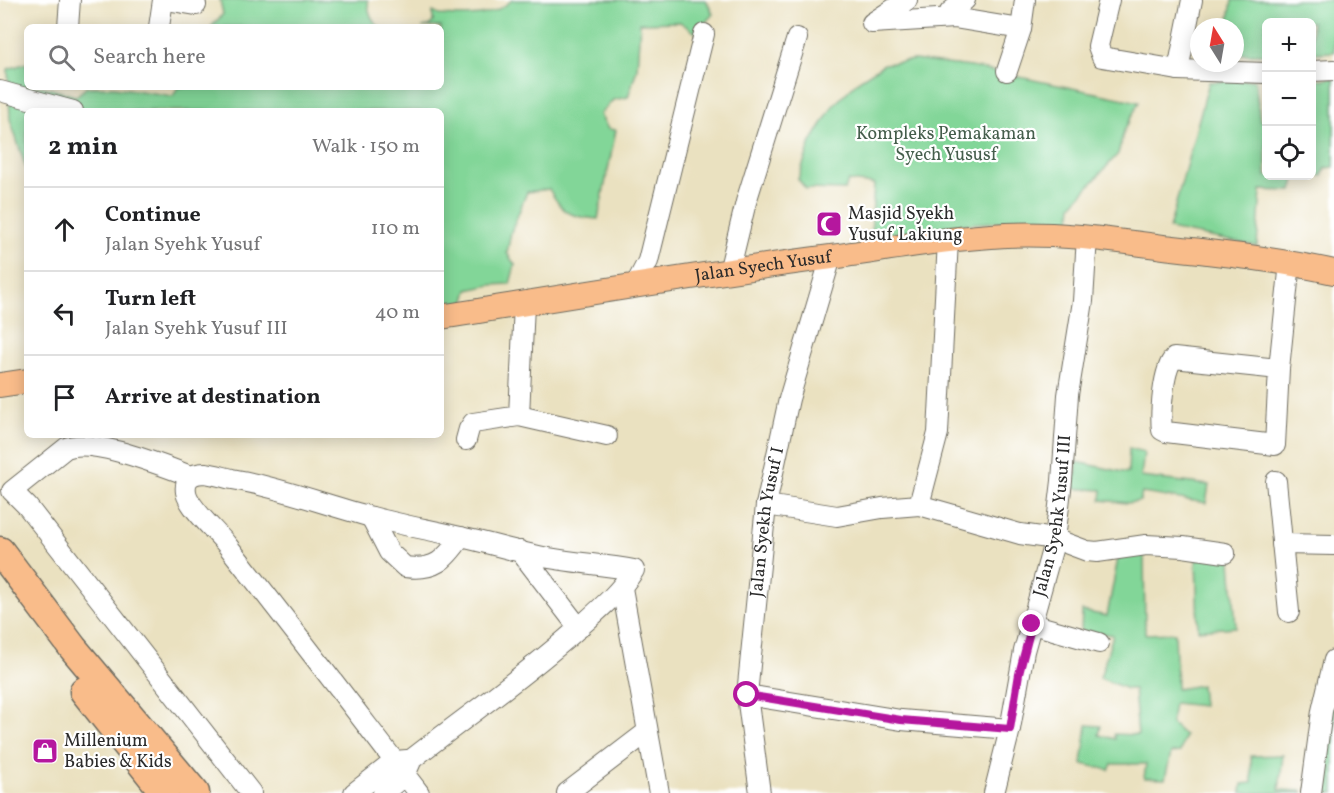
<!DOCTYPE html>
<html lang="en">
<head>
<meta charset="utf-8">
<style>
  body { margin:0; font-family:Vollkorn,serif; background:#f6f6f6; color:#202124 }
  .controls { position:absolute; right:18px; top:18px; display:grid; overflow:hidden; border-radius:9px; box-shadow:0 3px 15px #0003 }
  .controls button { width:54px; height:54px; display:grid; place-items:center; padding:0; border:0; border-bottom:2px solid #e0e0e0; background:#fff; color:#202124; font:30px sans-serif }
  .compass { position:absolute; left:1190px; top:18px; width:54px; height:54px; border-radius:50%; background:#fff; box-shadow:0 3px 15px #0003; rotate:349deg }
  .stop { position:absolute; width:18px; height:18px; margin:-14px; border:4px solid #b5179e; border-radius:50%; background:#fff }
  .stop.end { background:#b5179e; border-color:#fff; box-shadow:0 2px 6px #0008 }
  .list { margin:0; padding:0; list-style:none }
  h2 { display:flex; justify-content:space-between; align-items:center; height:78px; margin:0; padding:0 24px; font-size:26px }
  h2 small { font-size:20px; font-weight:400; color:#757577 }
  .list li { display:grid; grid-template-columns:39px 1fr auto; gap:18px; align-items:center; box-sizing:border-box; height:84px; padding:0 24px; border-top:2px solid #e0e0e0 }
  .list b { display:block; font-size:22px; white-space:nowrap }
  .list p { margin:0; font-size:20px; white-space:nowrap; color:#757577 }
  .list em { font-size:20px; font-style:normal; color:#757577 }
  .icon { flex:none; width:33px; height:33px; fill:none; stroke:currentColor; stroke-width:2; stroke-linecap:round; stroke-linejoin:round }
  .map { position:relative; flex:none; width:1334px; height:793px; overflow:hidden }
  .search { position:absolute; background:#fff; box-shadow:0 3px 15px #0003; left:24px; top:24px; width:420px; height:66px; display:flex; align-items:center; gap:15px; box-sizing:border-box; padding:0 21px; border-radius:9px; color:#757577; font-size:22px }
  .panel { position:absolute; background:#fff; box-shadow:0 3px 15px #0003; left:24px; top:108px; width:420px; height:330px; border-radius:9px }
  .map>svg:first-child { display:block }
</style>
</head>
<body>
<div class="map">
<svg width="1334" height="793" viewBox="0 0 1334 793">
  <rect width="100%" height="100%" fill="#fff"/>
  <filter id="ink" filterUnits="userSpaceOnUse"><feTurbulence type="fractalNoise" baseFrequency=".0167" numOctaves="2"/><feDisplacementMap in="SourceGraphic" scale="12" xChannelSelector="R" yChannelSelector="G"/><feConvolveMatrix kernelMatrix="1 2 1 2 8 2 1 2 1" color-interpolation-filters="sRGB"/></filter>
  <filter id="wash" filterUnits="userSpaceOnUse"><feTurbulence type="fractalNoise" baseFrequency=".008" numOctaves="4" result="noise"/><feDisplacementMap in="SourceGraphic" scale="24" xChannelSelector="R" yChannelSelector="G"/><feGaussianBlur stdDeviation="1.35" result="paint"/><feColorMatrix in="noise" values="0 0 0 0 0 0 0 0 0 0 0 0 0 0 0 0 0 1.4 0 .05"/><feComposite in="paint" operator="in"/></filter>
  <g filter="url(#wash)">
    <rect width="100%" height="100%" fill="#eae1c0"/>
    <g fill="#82d698" stroke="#568062" stroke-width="1.5">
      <path d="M220 0H368C368 11 371 21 380 27H211L223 14Z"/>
      <path d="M512 0H706L713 14 696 33 680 22 640 23 637 69 628 97 613 100 600 114 608 129 616 130 598 219C569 216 564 215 549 189L527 192 511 232 507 253 515 265 510 284 491 285 468 290 464 304 441 317V111H27V171L10 119 8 69 27 63V87H44L76 96 87 87H115L173 96 178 87H441V27H422L429 26 433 22V12L439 15C467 16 489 20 512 0Z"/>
      <path d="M1232 0H1334V52L1312 53V22H1266V54H1242L1235 49V27H1228Z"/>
      <path d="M914 60 971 67 1139 102 1124 131 1118 154 1072 205 1070 222C1003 218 938 225 871 237L874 184 848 181 845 190 806 189 798 179 811 142 833 106 859 80 884 64Z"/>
      <path d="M1334 78V167L1325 168 1322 176 1312 174V80Z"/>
      <path d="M1255 80 1260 121H1266V176H1296L1292 191 1261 190 1257 246 1169 229 1209 82Z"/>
      <path d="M1129 448 1144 452 1141 477 1209 485 1206 503 1142 493 1140 501 1127 503 1101 500 1102 490 1067 488 1068 474 1076 475 1077 462 1128 473Z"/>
      <path d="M1144 550 1145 634 1175 633 1177 689 1201 685 1203 706 1174 703 1171 723 1185 736 1180 752 1171 753 1165 779 1144 778 1146 764H1112L1109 770 1082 764 1087 725 1101 726 1099 735 1115 739 1114 734 1138 735 1134 689H1127L1100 678 1113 635 1081 631 1082 611 1107 616 1119 553Z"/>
      <path d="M1196 555 1231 560 1236 627 1198 630Z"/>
      <path d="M1334 686V793H1315Z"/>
      <path d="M1283 755 1279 790 1302 791V793H1241L1242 784 1252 783 1251 756Z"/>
    </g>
  </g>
  <g filter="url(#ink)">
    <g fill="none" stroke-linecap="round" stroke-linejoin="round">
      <g stroke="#6e6b5f" stroke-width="22">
        <g id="minor">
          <path d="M166 0 196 5"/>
          <path d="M907 0 872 23 954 18 1021 29"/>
          <path d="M1109 0 1098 46 1102 57 1178 70 1266 73"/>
          <path d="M950 12 965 0"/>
          <path d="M68 27 70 0"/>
          <path d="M159 27 163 0"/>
          <path d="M1178 70 1192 0"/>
          <path d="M1007 71 1021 29 1025 0"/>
          <path d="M1312 71 1334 70"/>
          <path d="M0 91 73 111"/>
          <path d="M729 272 746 202 797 38"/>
          <path d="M636 284 648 261 704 34"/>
          <path d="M1279 369 1174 358C1163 369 1160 414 1162 430L1166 432 1275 445 1279 369 1290 262"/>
          <path d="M519 416 607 436"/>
          <path d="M466 440 469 429 473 423 519 416 524 304"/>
          <path d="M191 476C163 466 92 437 66 448L12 491 27 506 251 793"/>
          <path d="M1276 481 1289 612"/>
          <path d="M766 505 837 516 882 508 919 505 938 433 948 240"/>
          <path d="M919 505 1020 534 1055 539 1087 551 1097 552 1146 545 1183 547 1225 553"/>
          <path d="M371 517 389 552 405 567C435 571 445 560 461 537"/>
          <path d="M1282 544 1334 545"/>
          <path d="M520 551 579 628"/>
          <path d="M622 588 659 793"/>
          <path d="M1032 624 1099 643"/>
          <path d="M747 695 901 720 1010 729"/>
          <path d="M354 793 395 761 407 760"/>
          <path d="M383 793 405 775 412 759C466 717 522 678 573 633 595 613 618 595 634 570 606 565 577 563 549 558 519 553 490 543 460 537 431 530 401 525 372 517 325 505 280 487 232 479 223 477 214 474 205 473 193 473 184 478 186 492 188 507 217 532 227 545 292 627 355 710 419 793"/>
          <path d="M567 793 647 732"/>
          <path id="s1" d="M760 793 747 695 766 505 789 399 831 257"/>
          <path id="s2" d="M994 793 1010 729 1024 651 1055 539 1062 481 1068 395 1083 301 1087 237"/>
          <path d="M1311 793 1322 711 1334 660"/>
        </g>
      </g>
      <g stroke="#6e6b5f" stroke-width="26">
        <g id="major">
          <path id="s3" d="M441 317C571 296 700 274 831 257 889 249 947 238 1006 235 1062 232 1117 241 1173 248 1227 254 1281 260 1334 272"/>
          <path d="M0 385 27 381"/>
        </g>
      </g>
      <g stroke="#6e6b5f" stroke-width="31">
        <g id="highway">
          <path d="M0 551 73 648 195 793"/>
          <path d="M84 691 165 793"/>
        </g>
      </g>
      <use href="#minor" stroke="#fff" stroke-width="20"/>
      <use href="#major" stroke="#f9bc8a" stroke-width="24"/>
      <use href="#highway" stroke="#f9bc8a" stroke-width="28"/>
    </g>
  </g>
  <g fill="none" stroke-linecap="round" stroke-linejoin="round" filter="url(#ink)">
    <path stroke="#b5179e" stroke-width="8" d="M747 695 901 720 1010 729 1019 674 1032 624"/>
  </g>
  <defs>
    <g id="mosque-square" transform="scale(1.35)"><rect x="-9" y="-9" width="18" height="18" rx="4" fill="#b5179e" stroke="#fff"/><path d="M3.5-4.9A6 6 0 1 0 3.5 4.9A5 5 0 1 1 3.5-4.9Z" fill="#fff"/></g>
    <g id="shop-square" transform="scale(1.35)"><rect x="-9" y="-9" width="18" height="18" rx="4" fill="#b5179e" stroke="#fff"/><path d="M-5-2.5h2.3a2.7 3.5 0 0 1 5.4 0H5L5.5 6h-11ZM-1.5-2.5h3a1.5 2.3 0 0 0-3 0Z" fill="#fff"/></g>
  </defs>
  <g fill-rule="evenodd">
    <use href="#mosque-square" x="829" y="224"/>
    <use href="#shop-square" x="45" y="751"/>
  </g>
  <g text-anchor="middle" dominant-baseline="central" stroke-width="4.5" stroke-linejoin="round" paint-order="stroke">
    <g font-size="18" fill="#455e4c" stroke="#fff">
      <text x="946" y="134">Kompleks Pemakaman<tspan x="946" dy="21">Syech Yususf</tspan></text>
    </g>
    <g font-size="18" fill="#2b2b2b" stroke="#fff" text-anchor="start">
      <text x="848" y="214">Masjid Syekh<tspan x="848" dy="21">Yusuf Lakiung</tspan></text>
      <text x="64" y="741">Millenium<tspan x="64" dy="21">Babies &amp; Kids</tspan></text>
    </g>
    <g font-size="18" fill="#2b2b2b" stroke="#fff">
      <text stroke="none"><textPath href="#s3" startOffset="326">Jalan Syech Yusuf</textPath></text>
      <text stroke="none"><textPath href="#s2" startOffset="284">Jalan Syehk Yusuf III</textPath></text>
      <text stroke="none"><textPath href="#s1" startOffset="273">Jalan Syekh Yusuf I</textPath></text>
    </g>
  </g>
</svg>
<div class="controls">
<button>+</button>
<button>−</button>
<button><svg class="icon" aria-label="locate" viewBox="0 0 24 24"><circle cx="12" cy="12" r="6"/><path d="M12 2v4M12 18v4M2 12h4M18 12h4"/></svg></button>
</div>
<svg class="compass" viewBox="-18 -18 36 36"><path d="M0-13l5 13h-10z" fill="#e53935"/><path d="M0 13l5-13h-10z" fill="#757577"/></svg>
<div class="stop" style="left:747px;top:695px"></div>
<div class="stop end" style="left:1032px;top:624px"></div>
<div class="search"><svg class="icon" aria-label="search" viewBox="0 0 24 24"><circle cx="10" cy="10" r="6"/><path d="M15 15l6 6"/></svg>Search here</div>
<section class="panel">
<h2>2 min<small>Walk · 150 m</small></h2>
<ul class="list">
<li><svg class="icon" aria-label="ahead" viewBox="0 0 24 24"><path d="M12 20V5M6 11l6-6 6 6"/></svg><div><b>Continue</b><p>Jalan Syehk Yusuf</p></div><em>110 m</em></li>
<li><svg class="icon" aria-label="left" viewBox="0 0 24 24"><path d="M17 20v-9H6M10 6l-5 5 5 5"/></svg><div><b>Turn left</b><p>Jalan Syehk Yusuf III</p></div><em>40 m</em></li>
<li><svg class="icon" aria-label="arrive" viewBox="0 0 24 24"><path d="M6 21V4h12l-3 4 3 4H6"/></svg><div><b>Arrive at destination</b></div></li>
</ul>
</section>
</div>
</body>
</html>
